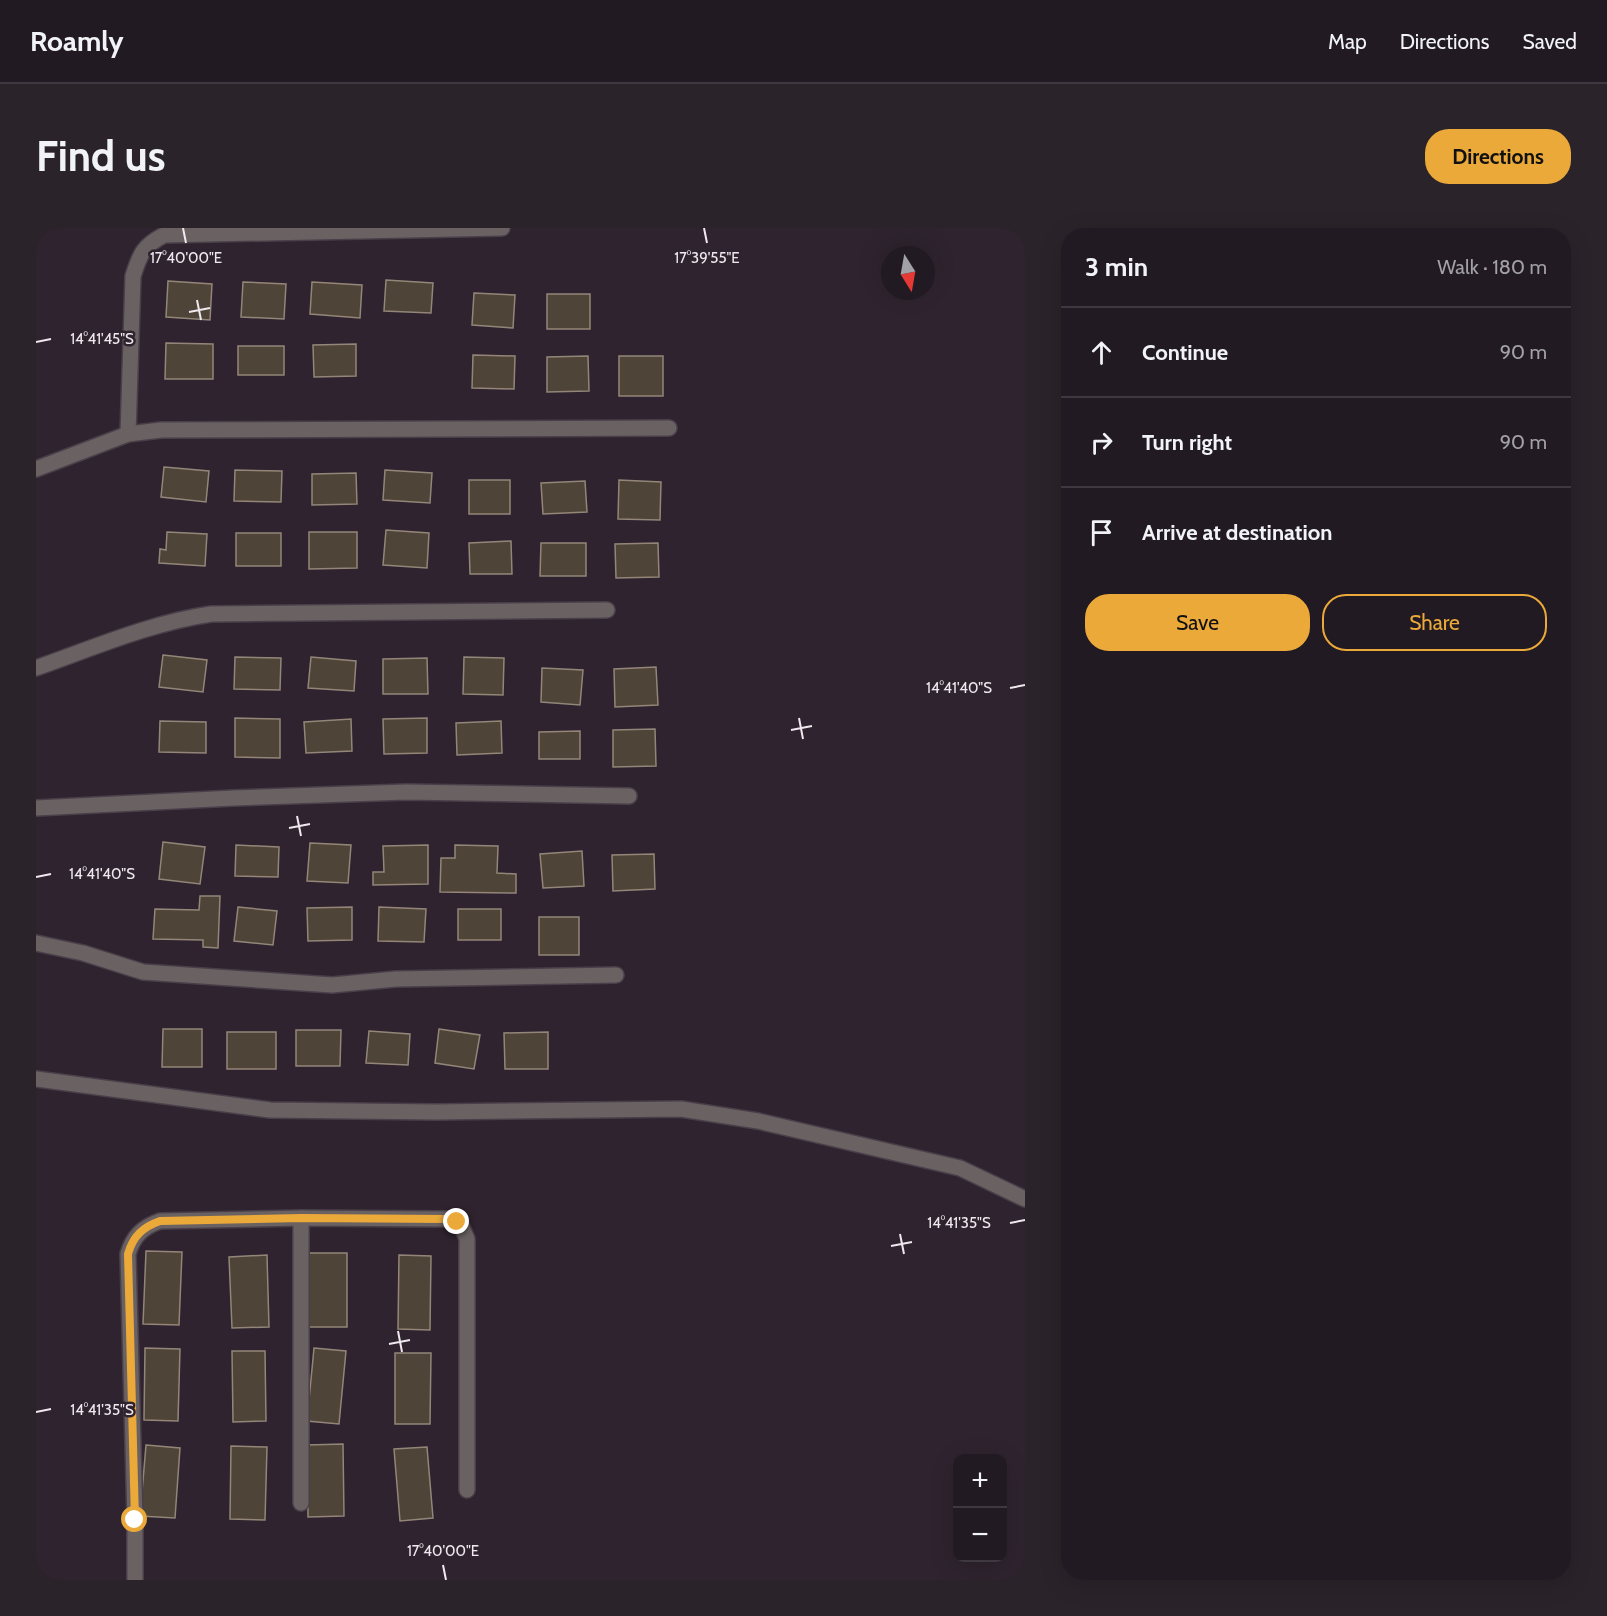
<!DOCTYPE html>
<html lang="en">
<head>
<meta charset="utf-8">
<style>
  body { margin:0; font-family:Cabin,sans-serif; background:#2a232a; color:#f1f3f6 }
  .controls { position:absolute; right:18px; bottom:18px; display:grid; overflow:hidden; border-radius:12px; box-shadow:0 6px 24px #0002 }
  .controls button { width:54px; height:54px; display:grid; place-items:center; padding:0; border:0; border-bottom:2px solid #3f3840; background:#221a22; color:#f1f3f6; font:30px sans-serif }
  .compass { position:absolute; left:845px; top:18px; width:54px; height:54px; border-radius:50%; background:#221a22; box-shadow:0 6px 24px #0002; rotate:169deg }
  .stop { position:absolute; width:18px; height:18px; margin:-14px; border:4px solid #eba93a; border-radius:50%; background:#fff }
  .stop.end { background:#eba93a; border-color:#fff; box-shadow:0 2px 6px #0008 }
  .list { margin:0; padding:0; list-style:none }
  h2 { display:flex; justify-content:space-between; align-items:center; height:78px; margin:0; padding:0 24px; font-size:26px }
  h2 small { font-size:20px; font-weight:400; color:#a2a1a5 }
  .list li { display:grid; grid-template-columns:39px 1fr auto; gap:18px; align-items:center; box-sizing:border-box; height:90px; padding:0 24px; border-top:2px solid #3f3840 }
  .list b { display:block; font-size:22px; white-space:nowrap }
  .list em { font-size:20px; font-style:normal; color:#a2a1a5 }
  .actions { display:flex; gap:12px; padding:18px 24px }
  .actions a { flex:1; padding:14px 0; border:2px solid #eba93a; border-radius:24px; text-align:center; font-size:21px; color:#eba93a }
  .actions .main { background:#eba93a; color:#111 }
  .icon { flex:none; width:33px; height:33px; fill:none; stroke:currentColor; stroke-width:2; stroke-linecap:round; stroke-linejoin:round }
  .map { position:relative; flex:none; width:989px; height:1352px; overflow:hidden; border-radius:24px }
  header { display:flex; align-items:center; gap:36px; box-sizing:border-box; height:84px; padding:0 30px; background:#221a22; border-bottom:2px solid #3f3840 }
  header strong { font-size:28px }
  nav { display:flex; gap:33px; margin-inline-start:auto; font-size:21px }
  .intro { display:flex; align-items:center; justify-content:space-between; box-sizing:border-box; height:144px; padding:0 36px }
  h1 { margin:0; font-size:42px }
  .button { padding:15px 27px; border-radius:24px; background:#eba93a; color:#111; font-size:21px; font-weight:700 }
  main { display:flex; gap:36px; padding:0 36px }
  aside { flex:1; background:#221a22; border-radius:24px; box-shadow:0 6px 24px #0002 }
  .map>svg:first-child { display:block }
</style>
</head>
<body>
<header>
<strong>Roamly</strong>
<nav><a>Map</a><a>Directions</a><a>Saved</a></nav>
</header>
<div class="intro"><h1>Find us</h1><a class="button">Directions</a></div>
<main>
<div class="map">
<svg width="989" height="1352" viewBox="0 0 989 1352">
  <rect width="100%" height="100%" fill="#2e232e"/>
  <g fill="#4f4438" stroke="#938679" stroke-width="1.5">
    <path d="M350 52 397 55 395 85 348 83Z"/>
    <path d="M132 53 176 56 174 92 130 89Z"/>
    <path d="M207 54 250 56 248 91 205 89Z"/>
    <path d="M276 54 326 57 324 90 274 86Z"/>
    <path d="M438 65 479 67 477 100 436 97Z"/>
    <rect x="511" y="66" width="43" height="35"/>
    <path d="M130 115 177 116V151H129Z"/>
    <path d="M320 116V148L278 149 277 117Z"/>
    <rect x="202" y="118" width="46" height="29"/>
    <path d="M437 127 479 128 478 161 436 160Z"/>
    <path d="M552 128 553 163 511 164V129Z"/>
    <rect x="583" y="128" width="44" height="40"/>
    <path d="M128 239 173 243 170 274 125 269Z"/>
    <path d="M199 242 246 243 245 274 198 273Z"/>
    <path d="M349 242 396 245 394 275 347 272Z"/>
    <path d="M320 245 321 276 276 277V246Z"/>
    <rect x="433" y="252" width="41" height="34"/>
    <path d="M583 252 625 254 624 292 582 291Z"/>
    <path d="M549 253 551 284 507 286 505 255Z"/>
    <path d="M350 302 393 305 391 340 347 337Z"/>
    <path d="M131 304 171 306 169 338 123 335 124 321 130 322Z"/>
    <path d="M273 304H321V340L273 341Z"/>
    <rect x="200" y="305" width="45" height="33"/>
    <path d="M475 313 476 346H434L433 315Z"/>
    <path d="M505 315H550V348H504Z"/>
    <path d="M622 315 623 349 580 350 579 316Z"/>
    <path d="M127 427 171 432 167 464 123 459Z"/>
    <path d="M199 429 245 430 244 462 198 461Z"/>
    <path d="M275 429 320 433 318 463 272 460Z"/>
    <path d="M428 429 468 430 467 467 427 466Z"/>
    <path d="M391 430 392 466H347V431Z"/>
    <path d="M620 439 622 477 579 479 578 441Z"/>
    <path d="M506 440 547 442 544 477 505 474Z"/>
    <path d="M199 490 244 491V530L199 529Z"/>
    <path d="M391 490V525L348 526 347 491Z"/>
    <path d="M315 491 316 523 270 525 268 494Z"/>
    <path d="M124 493 170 494V525L123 524Z"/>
    <path d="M465 493 466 525 421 527 420 495Z"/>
    <path d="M619 501 620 538 577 539V502Z"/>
    <path d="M544 503V531H503V504Z"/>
    <path d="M127 614 169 619 164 656 123 651Z"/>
    <path d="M274 615 315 617 312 655 271 653Z"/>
    <path d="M200 617 243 619 242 649 199 648Z"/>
    <path d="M392 617V656L337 657V644H348L347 618Z"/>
    <path d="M419 617 462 618 461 645 480 646V665L404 664 405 630H419Z"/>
    <path d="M546 623 548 658 507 660 504 626Z"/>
    <path d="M618 626 619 661 577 663 576 627Z"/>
    <path d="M164 668H184L182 720 167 719V712L117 711 119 681 163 682Z"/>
    <path d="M202 679 241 683 237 717 198 713Z"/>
    <path d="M316 679V712L272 713 271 680Z"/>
    <path d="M343 679 390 681 388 714 342 713Z"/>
    <rect x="422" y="681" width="43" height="31"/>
    <rect x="503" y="689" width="40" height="38"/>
    <path d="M127 801H166V839H126Z"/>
    <path d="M403 801 444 807 438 841 399 835Z"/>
    <path d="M260 802H305L304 838H260Z"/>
    <path d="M333 803 374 806 372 837 330 835Z"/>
    <rect x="191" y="804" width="49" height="37"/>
    <path d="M512 804V841H469L468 805Z"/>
    <path d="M110 1023 146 1024 143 1097 107 1096Z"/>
    <rect x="272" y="1025" width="39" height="74"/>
    <path d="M231 1027 233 1099 196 1100 193 1029Z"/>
    <path d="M363 1027 395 1028 394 1102 362 1101Z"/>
    <path d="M109 1120 144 1121 142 1193 108 1192Z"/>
    <path d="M278 1120 310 1123 303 1196 271 1193Z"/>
    <path d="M196 1123H229L230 1193 197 1194Z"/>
    <path d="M359 1125H395L394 1196H359Z"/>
    <path d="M307 1216 308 1288 272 1289 271 1217Z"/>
    <path d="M110 1217 144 1220 139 1290 104 1288Z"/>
    <path d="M195 1218 231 1219 229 1292 194 1291Z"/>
    <path d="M391 1219 397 1290 364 1293 358 1221Z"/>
  </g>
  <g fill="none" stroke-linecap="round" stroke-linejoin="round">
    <g stroke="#493f49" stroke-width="18">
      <g id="minor">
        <path d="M92 206 97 48C104 26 107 18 128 7L466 0"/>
        <path d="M0 241 92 206 125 202 633 200"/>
        <path d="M0 440C57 420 114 395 175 386L571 382"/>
        <path d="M0 580 198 570 370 564 593 568"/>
        <path d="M0 715 47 725 107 744 296 757 360 751 580 747"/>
        <path d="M0 851 234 882 400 884 645 881 722 893 924 940 989 971"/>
        <path d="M265 990V1275"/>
        <path d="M99 1352V1292L92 1026C97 1008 107 999 124 993L265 990 413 991 425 997 431 1011V1262"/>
      </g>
    </g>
    <use href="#minor" stroke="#6a6163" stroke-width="15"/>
  </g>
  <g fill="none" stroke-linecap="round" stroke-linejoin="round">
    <path stroke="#eba93a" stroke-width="8" d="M99 1292 92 1026C97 1008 107 999 124 993L265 990 412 991 421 994"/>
  </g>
  <path fill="none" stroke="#f0e8ef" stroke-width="2" d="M147 0 150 15M668 0 671 15M161 72 165 92M153 84 174 80M0 114 15 111M974 460 989 457M763 490 767 511M755 502 776 498M261 588 265 608M253 600 274 596M0 649 15 646M974 995 989 992M864 1006 868 1026M855 1018 876 1014M362 1103 366 1124M353 1116 374 1112M0 1184 15 1181M407 1337 410 1352"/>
  <g font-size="15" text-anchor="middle" fill="#f0e8ef" stroke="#2e232e" stroke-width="5" stroke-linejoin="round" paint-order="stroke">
    <text x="150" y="35">17°40'00"E</text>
    <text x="671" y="35">17°39'55"E</text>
    <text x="66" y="116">14°41'45"S</text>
    <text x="923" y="465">14°41'40"S</text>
    <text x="66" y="651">14°41'40"S</text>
    <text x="923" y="1000">14°41'35"S</text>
    <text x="66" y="1187">14°41'35"S</text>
    <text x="407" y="1328">17°40'00"E</text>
  </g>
</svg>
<div class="controls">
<button>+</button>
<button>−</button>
</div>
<svg class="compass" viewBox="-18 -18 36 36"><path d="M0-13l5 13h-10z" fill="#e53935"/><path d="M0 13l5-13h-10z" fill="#a2a1a5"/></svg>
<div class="stop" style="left:99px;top:1292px"></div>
<div class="stop end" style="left:421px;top:994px"></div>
</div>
<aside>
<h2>3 min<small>Walk · 180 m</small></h2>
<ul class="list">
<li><svg class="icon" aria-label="ahead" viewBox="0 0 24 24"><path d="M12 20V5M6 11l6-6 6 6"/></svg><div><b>Continue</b></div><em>90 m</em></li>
<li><svg class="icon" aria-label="right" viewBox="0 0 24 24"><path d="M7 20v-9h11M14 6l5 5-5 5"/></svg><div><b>Turn right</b></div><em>90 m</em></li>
<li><svg class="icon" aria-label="arrive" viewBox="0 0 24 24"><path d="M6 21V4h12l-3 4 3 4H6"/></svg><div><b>Arrive at destination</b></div></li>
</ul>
<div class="actions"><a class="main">Save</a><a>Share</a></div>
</aside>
</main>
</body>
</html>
